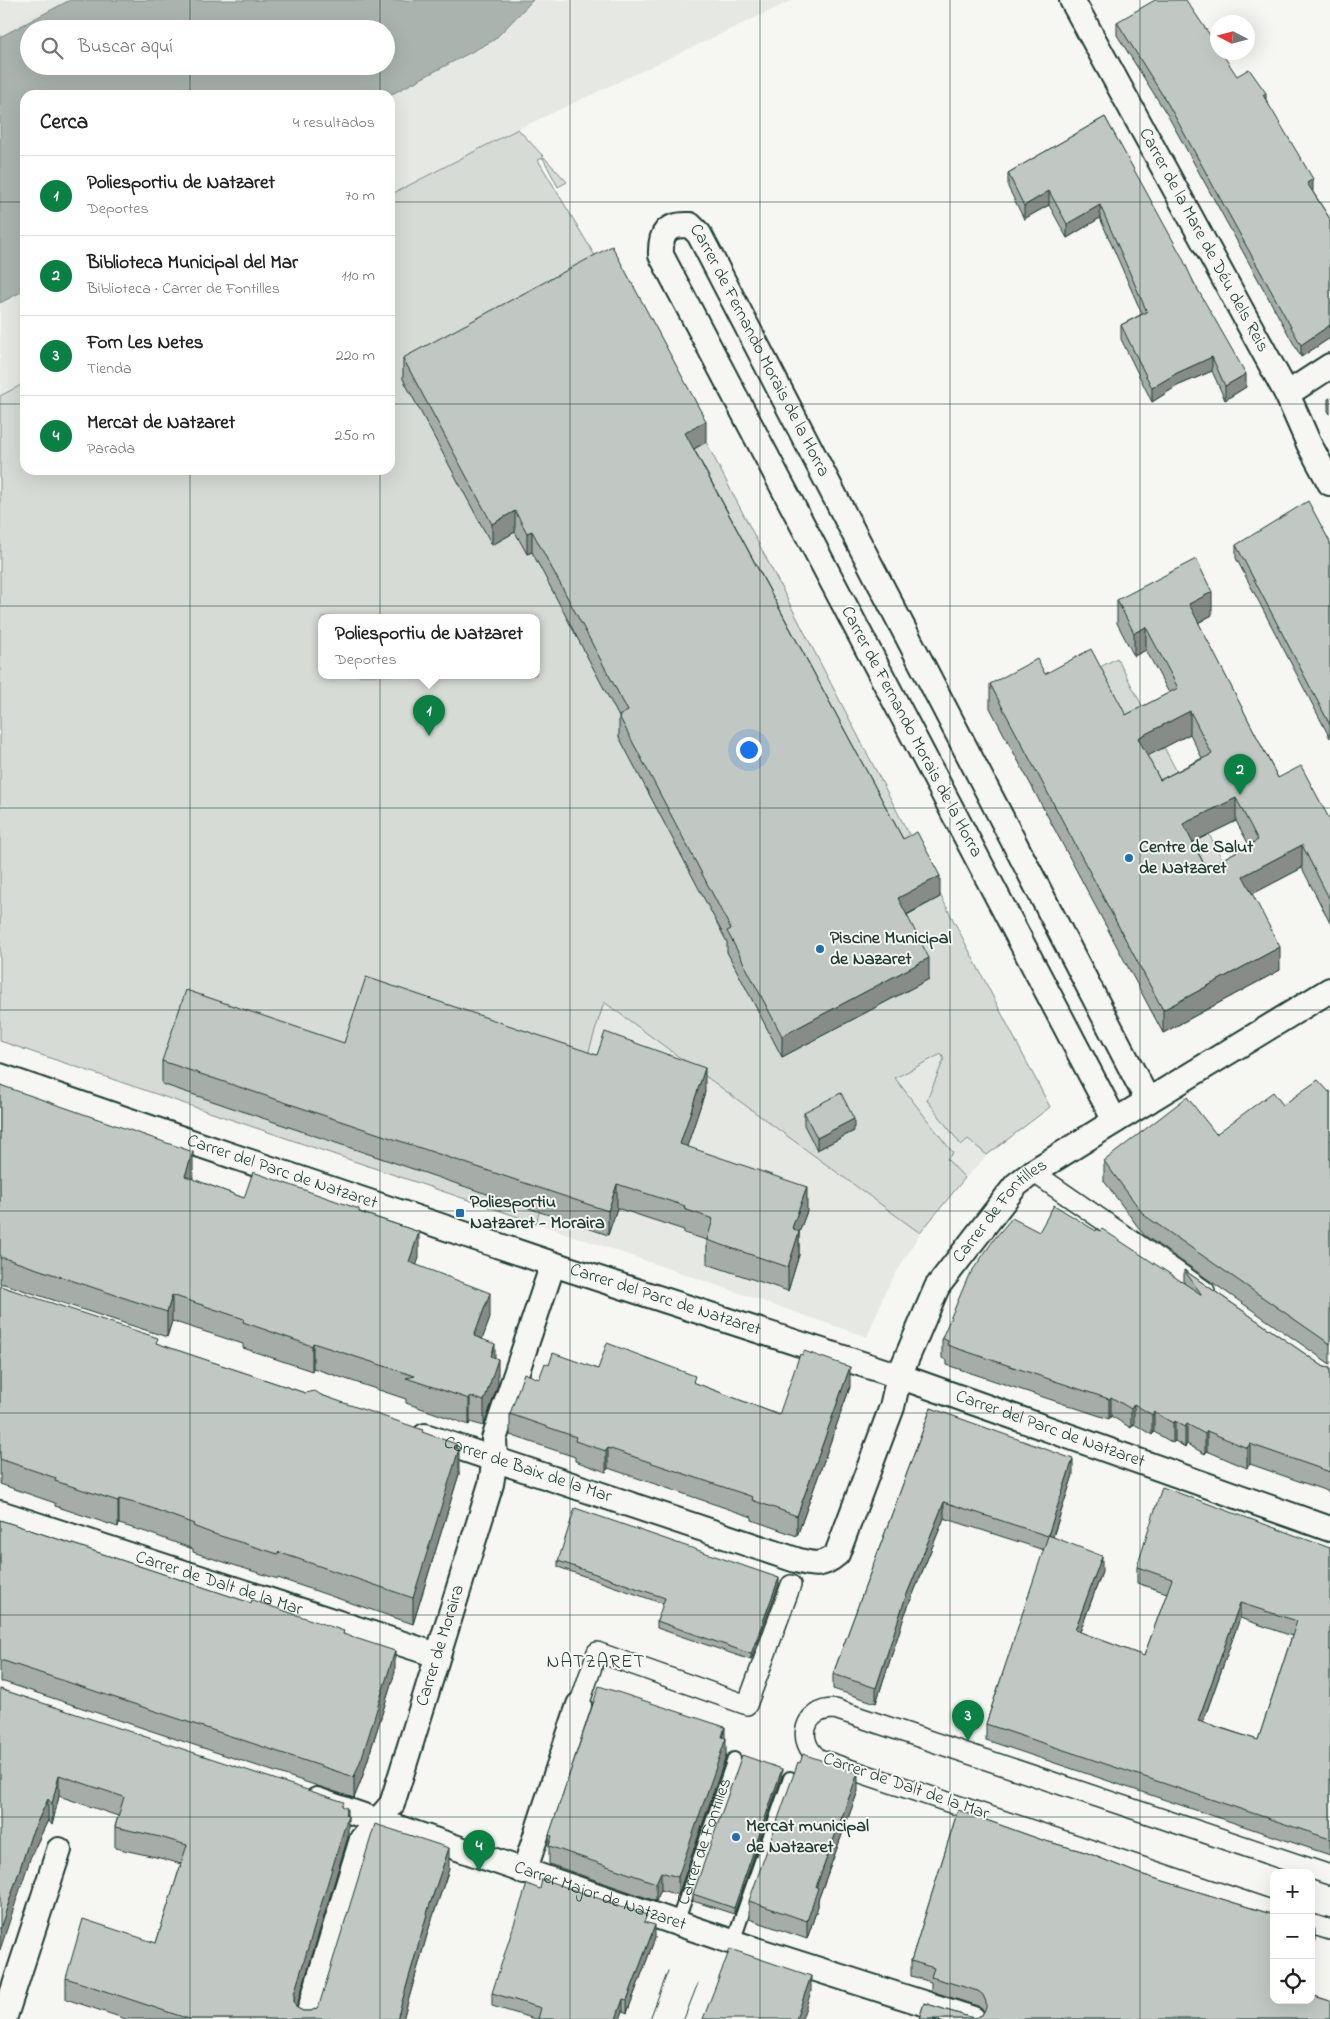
<!DOCTYPE html>
<html lang="es">
<head>
<meta charset="utf-8">
<style>
  body { margin:0; font-family:"Indie Flower",sans-serif; background:#f6f6f6; color:#222 }
  .controls { position:absolute; right:15px; bottom:15px; display:grid; overflow:hidden; border-radius:10px; box-shadow:0 5px 20px #0002 }
  .controls button { width:45px; height:45px; display:grid; place-items:center; padding:0; border:0; border-bottom:1px solid #e0e0e0; background:#fff; color:#222; font:25px sans-serif }
  .compass { position:absolute; left:1210px; top:15px; width:45px; height:45px; border-radius:50%; background:#fff; box-shadow:0 5px 20px #0002; rotate:276deg }
  .you { position:absolute; left:748px; top:749px; width:18px; height:18px; margin:-12px; border:4px solid #fff; border-radius:50%; background:#1a73e8; box-shadow:0 0 0 8px #1a73e833 }
  .badge { display:grid; place-items:center; width:32px; height:32px; border-radius:50%; background:#0b8043; color:#fff; font-size:16px; font-weight:700 }
  .pin { position:absolute; translate:-50% -41px; filter:drop-shadow(0 1px 2px #0008) }
  .pin::after { content:''; position:absolute; top:26px; width:18px; height:15px; background:inherit; clip-path:polygon(0 0,100% 0,50% 100%) }
  .popup { position:absolute; left:318px; top:614px; width:222px; height:65px; box-sizing:border-box; display:grid; place-content:center; border-radius:10px; background:#fff; filter:drop-shadow(0 1px 4px #0005); font-size:16px; white-space:nowrap; color:#767676 }
  .popup b { font-size:19px; color:#222 }
  .popup::after { content:''; position:absolute; left:50%; top:100%; margin-left:-10px; border:10px solid transparent; border-top-color:#fff }
  .list { margin:0; padding:0; list-style:none }
  h2 { display:flex; justify-content:space-between; align-items:center; height:65px; margin:0; padding:0 20px; font-size:21px }
  h2 small { font-size:16px; font-weight:400; color:#767676 }
  .list li { display:grid; grid-template-columns:32px 1fr auto; gap:15px; align-items:center; box-sizing:border-box; height:80px; padding:0 20px; border-top:1px solid #e0e0e0 }
  .list b { display:block; font-size:19px; white-space:nowrap }
  .list p { margin:0; font-size:16px; white-space:nowrap; color:#767676 }
  .list em { font-size:16px; font-style:normal; color:#767676 }
  .icon { flex:none; width:28px; height:28px; fill:none; stroke:currentColor; stroke-width:2; stroke-linecap:round; stroke-linejoin:round }
  .map { position:relative; flex:none; width:1330px; height:2019px; overflow:hidden }
  .search { position:absolute; background:#fff; box-shadow:0 5px 20px #0002; left:20px; top:20px; width:375px; height:55px; display:flex; align-items:center; gap:12px; box-sizing:border-box; padding:0 18px; border-radius:28px; color:#767676; font-size:19px }
  .panel { position:absolute; background:#fff; box-shadow:0 5px 20px #0002; left:20px; top:90px; width:375px; height:385px; border-radius:15px }
  .map>svg:first-child { display:block }
</style>
</head>
<body>
<div class="map">
<svg width="1330" height="2019" viewBox="0 0 1330 2019">
  <rect width="100%" height="100%" fill="#f6f6f2"/>
  <filter id="ink" filterUnits="userSpaceOnUse"><feTurbulence type="fractalNoise" baseFrequency=".02" numOctaves="2"/><feDisplacementMap in="SourceGraphic" scale="10" xChannelSelector="R" yChannelSelector="G"/><feConvolveMatrix kernelMatrix="1 2 1 2 8 2 1 2 1" color-interpolation-filters="sRGB"/></filter>
  <g filter="url(#ink)">
    <g fill="#e6e8e4" fill-rule="evenodd">
      <path d="M0 0H793L518 129 390 196V95H25V383L0 396ZM29 29H386V66H29Z"/>
      <path d="M604 1002 784 1134 941 1054 992 1150 955 1189 920 1233 886 1290 867 1337 536 1223Z"/>
    </g>
    <g fill="#d6dbd6" stroke="#7a8c85" fill-rule="evenodd">
      <path d="M518 129 567 182 558 187 543 158 538 160 706 442 1050 1107 987 1155 968 1139 961 1145 927 1100 944 1059 941 1054 895 1078 953 1153 947 1159 965 1178 920 1233 604 1002 536 1223 0 1041V396L25 383V470H390V195ZM322 617H536V675H322Z"/>
      <path d="M1117 658 1186 789 1160 803 1091 672Z"/>
      <path d="M1204 825 1232 877 1206 891 1178 839Z"/>
    </g>
    <path fill="#aab3ae" stroke="#72847d" fill-rule="evenodd" d="M70 0H533L494 40 390 95H25V290L0 303V37ZM29 29H386V66H29Z"/>
    <g fill="none" stroke-linecap="round" stroke-linejoin="round">
      <g stroke="#1f3d34" stroke-width="16">
        <g id="service">
          <path id="s1" d="M677 1923 734 1759"/>
          <path d="M733 1942 790 1778"/>
        </g>
      </g>
      <g stroke="#1f3d34" stroke-width="22">
        <g id="pedestrian">
          <path d="M1033 1172 1205 1291"/>
          <path d="M579 1705 597 1652 747 1705 791 1585"/>
          <path d="M1274 1911 819 1759C795 1741 804 1708 835 1709L1330 1875"/>
          <path d="M1311 1924 1330 1930"/>
        </g>
      </g>
      <g stroke="#1f3d34" stroke-width="28">
        <g id="minor">
          <path id="s2" d="M1072 0 1287 394 1309 444 1330 483"/>
          <path d="M1287 394 1330 366"/>
          <path id="s3" d="M0 1076 197 1144 553 1264 899 1376 1330 1529"/>
          <path id="s4" d="M1115 1121 661 255C660 232 667 224 690 225L699 234 1148 1101"/>
          <path id="s5" d="M425 1436 796 1560C814 1565 822 1567 837 1554L892 1407 899 1376 937 1287 1016 1185 1033 1172 1115 1121 1330 990"/>
          <path id="s6" d="M0 1513 437 1655"/>
          <path id="s7" d="M317 1800 747 1947 973 2019"/>
          <path d="M524 1872 579 1705"/>
          <path d="M4 2019 59 1850"/>
          <path id="s8" d="M307 2019 362 1839 392 1804 491 1484 495 1459 494 1439 553 1264"/>
        </g>
      </g>
      <use href="#service" stroke="#f6f6f2" stroke-width="12"/>
      <use href="#pedestrian" stroke="#f6f6f2" stroke-width="19"/>
      <use href="#minor" stroke="#f6f6f2" stroke-width="24"/>
      <g stroke="#1f3d34" stroke-width="1">
        <path d="M650 2019 668 1971"/>
        <path d="M684 2019 698 1983"/>
      </g>
    </g>
    <g fill="#a6aca8" stroke="#1f3d34" fill-rule="evenodd">
      <path d="M1117 22 1237 76 1266 100 1313 192 1330 219V338L1301 357 1168 116 1117 35Z"/>
      <path d="M1105 117 1194 283 1246 387 1225 400 1212 371 1177 386 1152 402 1121 339V325L1142 314 1100 218 1067 238 1049 205 1024 219 1008 187V173Z"/>
      <path d="M403 358 706 442 694 449 903 839 940 897 907 915 929 979 782 1057 727 952V942L619 737V717L532 552 527 554 515 532 492 545 403 379Z"/>
      <path d="M1330 398V414L1328 411V399Z"/>
      <path d="M1330 542V738L1236 558V545Z"/>
      <path d="M1117 600 1212 615 1198 623 1278 778 1330 820V923L1302 868 1252 894 1280 970 1163 1033 990 708V684L1045 674 1126 715 1169 693 1146 650 1134 656 1117 623ZM1190 734 1202 758 1160 780 1147 756ZM1236 821 1249 845 1206 868 1193 842Z"/>
      <path d="M344 1043 705 1092 687 1146 807 1211 799 1232V1255L788 1291 707 1264V1240L684 1233V1230L617 1208 608 1235 162 1084V1061Z"/>
      <path d="M0 1085 193 1177 192 1179 244 1198 359 1212 419 1258 416 1265 490 1318 482 1339 495 1358 498 1384 484 1426 470 1422 469 1425 406 1403V1399L313 1368 312 1371 243 1348V1344L172 1321 167 1337 4 1284H0Z"/>
      <path d="M1330 1091V1364L1144 1235 1104 1181V1161L1216 1134 1283 1105Z"/>
      <path d="M804 1112 854 1131 817 1150 804 1125Z"/>
      <path d="M1039 1232 1184 1283V1270L1324 1367 1330 1368V1492L1250 1464 1247 1468 1207 1451 1205 1454 1187 1444 1185 1447 1175 1441 1173 1443 1154 1432 1152 1435 1134 1424 1131 1428 1111 1416 1109 1419 947 1365V1361L942 1358V1338Z"/>
      <path d="M0 1286 158 1344 305 1393 321 1395 423 1433 456 1448 459 1474 413 1624 278 1578V1579L211 1558 193 1552V1549L146 1532 119 1524 118 1527 55 1506V1503L0 1484Z"/>
      <path d="M549 1365 598 1369 695 1383 779 1415 850 1387 797 1536 752 1520V1517L608 1468 606 1472 575 1461V1457L510 1435V1414L539 1379Z"/>
      <path d="M931 1408 1073 1475 1053 1537 1102 1572 1080 1632 1144 1656 1167 1593 1137 1583V1567L1330 1548V1855L986 1740V1724L1044 1550 944 1518 905 1614 876 1703 833 1689V1674ZM1240 1618 1292 1636 1258 1740 1203 1722Z"/>
      <path d="M0 1520 344 1634 395 1672 362 1778 354 1798 4 1682H0Z"/>
      <path d="M558 1561 779 1584 751 1660 657 1628V1621L664 1604 558 1567Z"/>
      <path d="M0 1689 344 1807 347 1815 348 1837 296 2006 297 2008 303 2011H311L317 2008 449 1869 429 1928 403 2019H126L66 1999V1978L156 1943 181 1864 160 1858 115 1848V1827L118 1816 59 1796 52 1825 48 1820 31 1856Z"/>
      <path d="M725 1738 726 1756 678 1895 661 1890 656 1901 549 1864V1835Z"/>
      <path d="M782 1775 734 1914 693 1901V1894Z"/>
      <path d="M858 1791 818 1900V1906L807 1939 749 1919V1901Z"/>
      <path d="M958 1810 1042 1840 1085 1852 1137 1873 1274 1915V2000H1311V1995L1330 2001V2019H919L924 2003 969 2017 975 2018 982 2015 984 2011 978 2006 931 1991V1982L911 1976V1961Z"/>
      <path d="M647 1923 655 1938 627 2013 623 2011 620 2019H535L492 2006V1993Z"/>
    </g>
    <g fill="#878c88" stroke="#1f3d34">
      <path d="M1266 93V105L1263 95Z"/>
      <path d="M1313 179V191L1307 195V183Z"/>
      <path d="M1049 191V205L1024 219V206Z"/>
      <path d="M1100 205V218L1067 238V224Z"/>
      <path d="M1330 325V338L1301 357V345Z"/>
      <path d="M1212 357V371L1177 386 1152 402V388L1177 373Z"/>
      <path d="M1246 374V387L1225 400V386Z"/>
      <path d="M706 421V442L685 454V433Z"/>
      <path d="M515 511V532L492 545V524Z"/>
      <path d="M532 531V552L527 554V533Z"/>
      <path d="M1212 592V615L1189 628V604Z"/>
      <path d="M1146 627V650L1134 656V633Z"/>
      <path d="M1190 711V734L1138 761V738Z"/>
      <path d="M1236 798V821L1183 847V824Z"/>
      <path d="M1302 845V868L1243 899V876Z"/>
      <path d="M940 876V897L898 919V898Z"/>
      <path d="M1280 947V970L1163 1033V1010Z"/>
      <path d="M929 958V979L782 1057V1036Z"/>
      <path d="M705 1068V1092L680 1168V1144Z"/>
      <path d="M854 1119V1131L817 1150V1138Z"/>
      <path d="M193 1152V1177L185 1202V1176Z"/>
      <path d="M617 1184V1208L608 1235V1211Z"/>
      <path d="M807 1187V1211L792 1252V1228Z"/>
      <path d="M419 1232V1258L409 1287V1262Z"/>
      <path d="M799 1232V1255L788 1291V1267Z"/>
      <path d="M490 1293V1318L474 1362V1336Z"/>
      <path d="M172 1295V1321L167 1337V1312Z"/>
      <path d="M313 1343V1368L312 1371V1346Z"/>
      <path d="M495 1344V1366L498 1359V1384L484 1426V1401L491 1356Z"/>
      <path d="M850 1367V1387L797 1536V1516Z"/>
      <path d="M470 1396V1422L469 1425V1399Z"/>
      <path d="M1111 1397V1416L1109 1419V1399Z"/>
      <path d="M1134 1404V1424L1131 1428V1409Z"/>
      <path d="M1154 1412V1432L1152 1435V1415Z"/>
      <path d="M1175 1421V1441L1173 1443V1423Z"/>
      <path d="M1187 1424V1444L1185 1447V1427Z"/>
      <path d="M1207 1431V1451L1205 1454V1434Z"/>
      <path d="M456 1444V1459L459 1449V1474L413 1624V1598Z"/>
      <path d="M1250 1444V1464L1247 1468V1448Z"/>
      <path d="M608 1448V1468L606 1472V1451Z"/>
      <path d="M1073 1459V1475L1048 1551V1535Z"/>
      <path d="M119 1499V1524L118 1527V1501Z"/>
      <path d="M944 1502V1518L905 1614 876 1703V1688L905 1599Z"/>
      <path d="M1102 1556V1572L1075 1645V1630Z"/>
      <path d="M779 1578V1584L751 1660V1654Z"/>
      <path d="M1240 1603V1618L1198 1736V1721Z"/>
      <path d="M395 1651V1672L362 1778 354 1798V1777Z"/>
      <path d="M725 1727V1741L726 1738V1756L678 1895V1877Z"/>
      <path d="M782 1769V1775L734 1914V1908Z"/>
      <path d="M858 1773V1791L818 1900V1906L807 1939V1921L816 1887Z"/>
      <path d="M59 1775V1796L52 1825V1804Z"/>
      <path d="M48 1799V1820L31 1856 0 1950V1929L31 1835Z"/>
      <path d="M347 1808V1821L348 1816V1837L294 2015V1994Z"/>
      <path d="M449 1848V1869L429 1928 403 2019H397L429 1907Z"/>
      <path d="M661 1872V1890L656 1901V1883Z"/>
      <path d="M655 1925V1938L627 2013V2000Z"/>
      <path d="M1315 1928V1942L1311 1955V1940Z"/>
      <path d="M811 1976V1992L802 2019H796Z"/>
      <path d="M623 1999V2011L620 2019H616Z"/>
    </g>
    <g fill="#c1c8c3" stroke="#1f3d34" fill-rule="evenodd">
      <path d="M1155 0H1186L1218 47V52H1221L1237 76 1249 69 1266 93 1263 95 1313 179 1307 183 1330 219V325L1301 345 1168 104 1117 22Z"/>
      <path d="M1105 117 1182 257 1194 283 1246 374 1225 386 1212 357 1177 373 1152 388 1121 325 1147 312 1100 205 1067 224 1049 191 1024 206 1008 173Z"/>
      <path d="M612 246 706 421 685 433 903 839 917 832 940 876 898 898 929 958 782 1036 727 931 731 929 619 716 628 711 532 531 527 533 515 511 492 524 403 358Z"/>
      <path d="M1308 501 1330 542V725L1236 545Z"/>
      <path d="M1196 559 1212 592 1189 604 1278 778 1301 766 1330 820V900L1302 845 1243 876 1280 947 1163 1010 990 684 1037 659 1045 674 1091 649 1126 715 1178 688 1146 627 1134 633 1117 600ZM1190 711 1212 754 1160 780 1138 738ZM1236 798 1258 840 1206 868 1183 824Z"/>
      <path d="M366 977 597 1055 605 1032 705 1068 680 1144 807 1187 792 1228 799 1232 788 1267 707 1240 713 1219 684 1209 685 1206 617 1184 608 1211 162 1061 186 990 344 1043Z"/>
      <path d="M1318 1080 1329 1092 1330 1091V1344L1144 1215 1104 1161 1187 1097 1216 1134 1273 1092 1283 1105Z"/>
      <path d="M0 1085 193 1152 185 1176 244 1198 253 1172 359 1209V1212L419 1232 409 1262 490 1293 474 1336 495 1344 491 1356 498 1359 484 1401 470 1396 469 1399 406 1378 415 1376 313 1343 312 1346 243 1322 244 1319 172 1295 167 1312 4 1258H0Z"/>
      <path d="M841 1093 854 1119 817 1138 804 1112Z"/>
      <path d="M1054 1205 1096 1231 1097 1229 1100 1231 1102 1229 1202 1295 1184 1270 1324 1367 1330 1368V1472L1250 1444 1247 1448 1207 1431 1205 1434 1187 1424 1185 1427 1175 1421 1173 1423 1154 1412 1152 1415 1134 1404 1131 1409 1111 1397 1109 1399 947 1345 948 1341 942 1338 968 1277 995 1238 1012 1218 1039 1232Z"/>
      <path d="M0 1286 158 1338 156 1343 305 1393 315 1391 321 1395 423 1430 422 1432 456 1444 455 1448 459 1449 413 1598 278 1552V1554L211 1533 193 1526 194 1524 146 1506 119 1499 118 1501 55 1481 56 1478 0 1459Z"/>
      <path d="M607 1343 695 1376 693 1382 779 1415 800 1354 803 1355 804 1351 850 1367 797 1516 752 1500 753 1497 608 1448 606 1451 575 1441 576 1437 510 1414 524 1373 539 1379 545 1363 549 1365 553 1353 598 1369Z"/>
      <path d="M931 1408 1073 1459 1048 1535 1102 1556 1075 1630 1144 1656 1172 1579 1137 1567 1162 1487 1330 1548V1839L986 1724 1048 1536 944 1502 905 1599 876 1688 833 1674ZM1240 1603 1297 1621 1258 1740 1198 1721Z"/>
      <path d="M575 1508 779 1578 751 1654 657 1621 665 1598 558 1561Z"/>
      <path d="M0 1520 251 1603 252 1600 279 1609 344 1631 343 1634 395 1651 362 1757 354 1777 4 1661H0Z"/>
      <path d="M599 1686 725 1727 722 1737 726 1738 678 1877 661 1872 656 1883 549 1846 552 1836 549 1835Z"/>
      <path d="M0 1689 344 1802 342 1806 347 1808 345 1815 348 1816 294 1994V2002L297 2008 303 2011H311L317 2008 320 2002 375 1824 449 1848 429 1907 397 2019H189L66 1978 83 1919 156 1943 187 1845 160 1837 115 1827 124 1797 59 1775 52 1804 48 1799 31 1835 0 1929Z"/>
      <path d="M803 1754 858 1773 816 1887 818 1888 807 1921 749 1901 798 1762 800 1763Z"/>
      <path d="M742 1755 782 1769 734 1908 693 1894Z"/>
      <path d="M958 1810 1042 1840 1085 1852 1137 1873 1274 1915V2000H1311V1995L1330 2001V2019H919L924 2003 969 2017 975 2018 982 2015 986 2008V2002L983 1995 978 1991 931 1977 934 1968 911 1961Z"/>
      <path d="M542 1879 647 1915 644 1922 655 1925 627 2000 623 1999 616 2019H538L541 2008 492 1993 527 1884 540 1889Z"/>
      <path d="M1311 1927 1315 1928 1311 1940Z"/>
      <path d="M730 1949 811 1976 796 2019H703Z"/>
    </g>
  </g>
  <path fill="none" stroke="#1f3d34" stroke-width="1" stroke-opacity="0.55" d="M190 0V29M380 0V29M570 0V2019M760 0V2019M950 0V2019M1140 0V2019M190 66V95M380 66V95M0 202H25M390 202H1330M0 404H25M390 404H1330M190 470V2019M380 470V2019M0 606H1330M0 808H1330M0 1010H1330M0 1211H1330M0 1413H1330M0 1615H1330M0 1817H1330"/>
  <g fill="#1f6fb2" stroke="#f6f6f2" stroke-width="2">
    <circle cx="1129" cy="858" r="5"/>
    <circle cx="820" cy="949" r="5"/>
    <rect x="455" y="1208" width="10" height="10" rx="2.5"/>
    <circle cx="736" cy="1837" r="5"/>
  </g>
  <g text-anchor="middle" dominant-baseline="central" stroke-width="4" stroke-linejoin="round" paint-order="stroke">
    <g font-size="18" fill="#1f3d34" stroke="#f6f6f2">
      <text stroke="none"><textPath href="#s2" startOffset="274">Carrer de la Mare de Déu dels Reis</textPath></text>
      <text stroke="none"><textPath href="#s4" startOffset="1172">Carrer de Fernando Morais de la Horra</textPath></text>
      <text transform="translate(911 732) rotate(62)">Carrer de Fernando Morais de la Horra</text>
      <text stroke="none"><textPath href="#s3" startOffset="298">Carrer del Parc de Natzaret</textPath></text>
      <text stroke="none"><textPath href="#s5" startOffset="820">Carrer de Fontilles</textPath></text>
      <text stroke="none"><textPath href="#s3" startOffset="702">Carrer del Parc de Natzaret</textPath></text>
      <text stroke="none"><textPath href="#s3" startOffset="1108">Carrer del Parc de Natzaret</textPath></text>
      <text stroke="none"><textPath href="#s5" startOffset="108">Carrer de Baix de la Mar</textPath></text>
      <text stroke="none"><textPath href="#s6" startOffset="230">Carrer de Dalt de la Mar</textPath></text>
      <text stroke="none"><textPath href="#s8" startOffset="400">Carrer de Moraira</textPath></text>
      <text transform="translate(906 1787) rotate(19)">Carrer de Dalt de la Mar</text>
      <text stroke="none"><textPath href="#s1" startOffset="86">Carrer de Fontilles</textPath></text>
      <text stroke="none"><textPath href="#s7" startOffset="299">Carrer Major de Natzaret</textPath></text>
    </g>
    <g font-size="18" font-weight="bold" fill="#1f3d34" stroke="#f6f6f2" text-anchor="start">
      <text x="1139" y="848">Centre de Salut<tspan x="1139" dy="21">de Natzaret</tspan></text>
      <text x="830" y="939">Piscine Municipal<tspan x="830" dy="21">de Nazaret</tspan></text>
      <text x="470" y="1203">Poliesportiu<tspan x="470" dy="21">Natzaret - Moraira</tspan></text>
      <text x="746" y="1827">Mercat municipal<tspan x="746" dy="21">de Natzaret</tspan></text>
    </g>
    <g font-size="19" letter-spacing="1" fill="#1f3d34" stroke="#f6f6f2">
      <text x="596" y="1662">NATZARET</text>
    </g>
  </g>
</svg>
<div class="controls">
<button>+</button>
<button>−</button>
<button><svg class="icon" aria-label="locate" viewBox="0 0 24 24"><circle cx="12" cy="12" r="6"/><path d="M12 2v4M12 18v4M2 12h4M18 12h4"/></svg></button>
</div>
<svg class="compass" viewBox="-18 -18 36 36"><path d="M0-13l5 13h-10z" fill="#e53935"/><path d="M0 13l5-13h-10z" fill="#767676"/></svg>
<div class="you"></div>
<div class="pin badge" style="left:429px;top:736px">1</div>
<div class="popup"><b>Poliesportiu de Natzaret</b>Deportes</div>
<div class="pin badge" style="left:1240px;top:795px">2</div>
<div class="pin badge" style="left:968px;top:1741px">3</div>
<div class="pin badge" style="left:479px;top:1871px">4</div>
<div class="search"><svg class="icon" aria-label="search" viewBox="0 0 24 24"><circle cx="10" cy="10" r="6"/><path d="M15 15l6 6"/></svg>Buscar aquí</div>
<section class="panel">
<h2>Cerca<small>4 resultados</small></h2>
<ul class="list">
<li><span class="badge">1</span><div><b>Poliesportiu de Natzaret</b><p>Deportes</p></div><em>70 m</em></li>
<li><span class="badge">2</span><div><b>Biblioteca Municipal del Mar</b><p>Biblioteca · Carrer de Fontilles</p></div><em>110 m</em></li>
<li><span class="badge">3</span><div><b>Forn Les Netes</b><p>Tienda</p></div><em>220 m</em></li>
<li><span class="badge">4</span><div><b>Mercat de Natzaret</b><p>Parada</p></div><em>250 m</em></li>
</ul>
</section>
</div>
</body>
</html>
